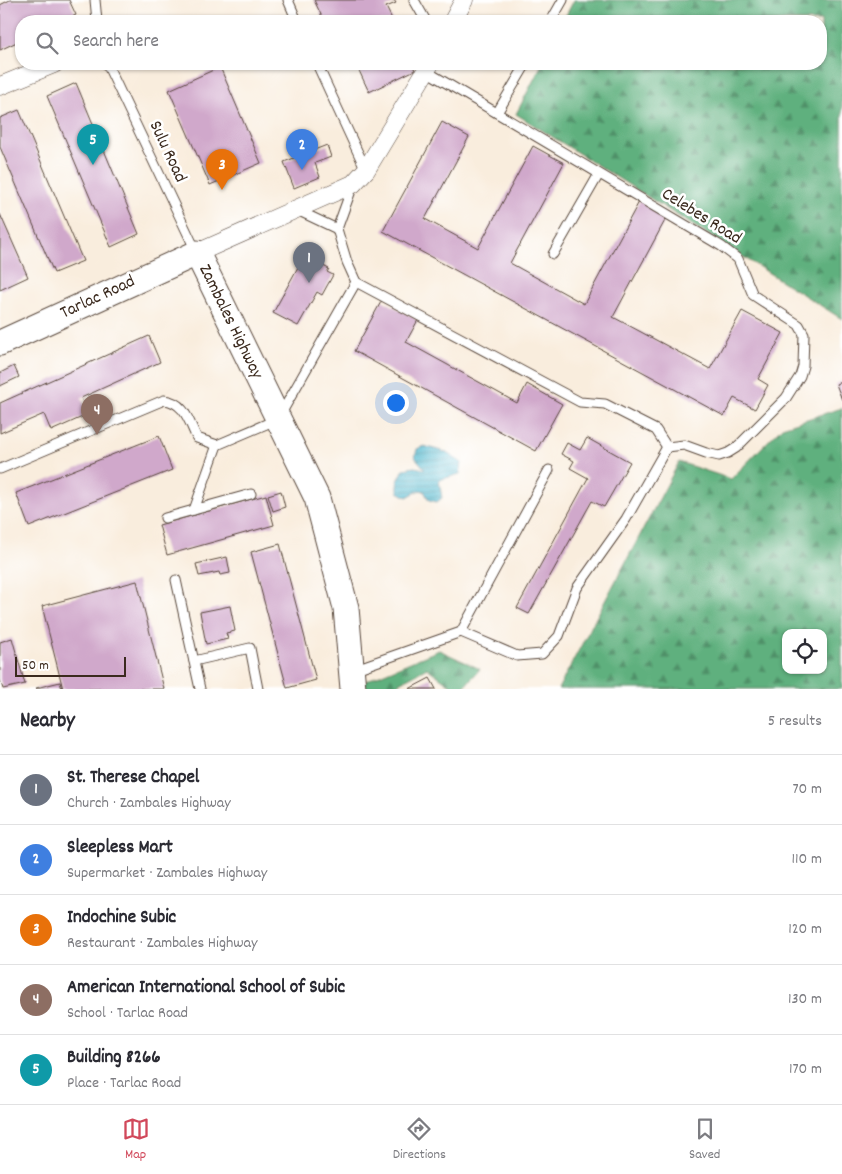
<!DOCTYPE html>
<html lang="en">
<head>
<meta charset="utf-8">
<style>
  body { margin:0; font-family:Dekko,sans-serif; background:#f2f2f3; color:#2b2b33 }
  .controls { position:absolute; right:15px; bottom:15px; display:grid; overflow:hidden; border-radius:10px; box-shadow:0 1px 4px #0004 }
  .controls button { width:45px; height:45px; display:grid; place-items:center; padding:0; border:0; border-bottom:1px solid #e1e1e2; background:#fff; color:#2b2b33; font:25px sans-serif }
  .scale { position:absolute; left:15px; bottom:12px; width:111px; box-sizing:border-box; padding-left:5px; border:2px solid #3b2a1e; border-top:0; font-size:14px; line-height:18px; white-space:nowrap; color:#3b2a1e; -webkit-text-stroke:4px #fff; paint-order:stroke }
  .you { position:absolute; left:395px; top:402px; width:18px; height:18px; margin:-12px; border:4px solid #fff; border-radius:50%; background:#1a73e8; box-shadow:0 0 0 8px #1a73e833 }
  .badge { display:grid; place-items:center; width:32px; height:32px; border-radius:50%; background:#d1495b; color:#fff; font-size:16px; font-weight:700 }
  .pin { position:absolute; translate:-50% -41px; filter:drop-shadow(0 1px 2px #0008) }
  .pin::after { content:''; position:absolute; top:26px; width:18px; height:15px; background:inherit; clip-path:polygon(0 0,100% 0,50% 100%) }
  .list { margin:0; padding:0; list-style:none }
  h2 { display:flex; justify-content:space-between; align-items:center; height:65px; margin:0; padding:0 20px; font-size:21px }
  h2 small { font-size:16px; font-weight:400; color:#7c7c81 }
  .list li { display:grid; grid-template-columns:32px 1fr auto; gap:15px; align-items:center; box-sizing:border-box; height:70px; padding:0 20px; border-top:1px solid #e1e1e2 }
  .list b { display:block; font-size:19px; white-space:nowrap }
  .list p { margin:0; font-size:16px; white-space:nowrap; color:#7c7c81 }
  .list em { font-size:16px; font-style:normal; color:#7c7c81 }
  .icon { flex:none; width:28px; height:28px; fill:none; stroke:currentColor; stroke-width:2; stroke-linecap:round; stroke-linejoin:round }
  .map { position:relative; flex:none; width:842px; height:689px; overflow:hidden }
  .search { position:absolute; background:#fff; box-shadow:0 1px 4px #0004; left:15px; right:15px; top:15px; height:55px; display:flex; align-items:center; gap:12px; box-sizing:border-box; padding:0 18px; border-radius:20px; color:#7c7c81; font-size:19px }
  .sheet { height:415px; background:#fff }
  nav { display:flex; justify-content:space-around; align-items:center; box-sizing:border-box; height:70px; border-top:1px solid #e1e1e2; background:#fff; font-size:14px; color:#7c7c81 }
  nav a { display:grid; justify-items:center; gap:2px }
  nav .on { color:#d1495b }
  .map>svg:first-child { display:block }
</style>
</head>
<body>
<div class="map">
<svg width="842" height="689" viewBox="0 0 842 689">
  <defs>
    <pattern id="forest-firs" width="22" height="20" patternUnits="userSpaceOnUse" patternTransform="scale(1.25)"><rect width="22" height="20" fill="#5eb07e"/><path d="M5 1l3.5 6h-7zM16 11l3.5 6h-7z" fill="#4f8f67"/></pattern>
    <pattern id="water-rules" width="6" height="5" patternUnits="userSpaceOnUse" patternTransform="scale(1.25)"><rect width="6" height="5" fill="#4fb7cd"/><path d="M0 2.5h6" fill="none" stroke="#4395a6"/></pattern>
  </defs>
  <rect width="100%" height="100%" fill="#fff"/>
  <filter id="ink" filterUnits="userSpaceOnUse"><feTurbulence type="fractalNoise" baseFrequency=".02" numOctaves="2"/><feDisplacementMap in="SourceGraphic" scale="10" xChannelSelector="R" yChannelSelector="G"/><feConvolveMatrix kernelMatrix="1 2 1 2 8 2 1 2 1" color-interpolation-filters="sRGB"/></filter>
  <filter id="wash" filterUnits="userSpaceOnUse"><feTurbulence type="fractalNoise" baseFrequency=".0096" numOctaves="4" result="noise"/><feDisplacementMap in="SourceGraphic" scale="20" xChannelSelector="R" yChannelSelector="G"/><feGaussianBlur stdDeviation="1.12" result="paint"/><feColorMatrix in="noise" values="0 0 0 0 0 0 0 0 0 0 0 0 0 0 0 0 0 1.4 0 .05"/><feComposite in="paint" operator="in"/></filter>
  <g filter="url(#wash)">
    <rect width="100%" height="100%" fill="#f9eddd"/>
    <g fill="url(#forest-firs)" stroke="#4c6d4e" fill-rule="evenodd">
      <path d="M574 0H842V319L516 114 542 64H821V21H563Z"/>
      <path d="M842 408V689H558L679 462 731 479 782 427ZM786 633H823V670H786Z"/>
      <path d="M439 650 480 669 462 689H456L427 668 388 689H363V682Z"/>
    </g>
    <path fill="url(#water-rules)" stroke="#457076" d="M424 446 445 452 462 463 460 474 439 480 442 498 437 502 429 500 424 491 420 490 407 497 398 492V481L404 469 414 467 425 469 415 457 417 449Z"/>
    <g id="blocks">
      <g fill="#d0a8cb">
        <path d="M10 0H69L76 15 63 21H21V40L0 50V5Z"/>
        <path d="M314 0H394L396 3 386 7 393 21H324Z"/>
        <path d="M356 64H412L415 70 369 92Z"/>
        <path d="M220 67 261 163 210 185 169 90Z"/>
        <path d="M76 83 139 234 111 247 47 96Z"/>
        <path d="M19 110 83 261 54 273 0 147V118Z"/>
        <path d="M442 122 469 137 425 219 478 248 533 146 564 163 510 263 584 304 640 200 668 215 613 317 710 369 742 311 783 333 758 379 768 385 755 409 734 398 724 416 383 231Z"/>
        <path d="M327 145 331 157 315 163 320 177 294 188 284 162Z"/>
        <path d="M0 214 28 277 0 290Z"/>
        <path d="M304 256 329 269 327 272 333 275 322 295 317 292 298 326 273 313Z"/>
        <path d="M382 300 418 320 406 342 517 403 527 384 562 404 536 451 354 351Z"/>
        <path d="M149 336 160 362 81 398 89 414 51 431 44 414 0 433V403Z"/>
        <path d="M14 366 19 377 0 386V373Z"/>
        <path d="M842 381V400L836 384Z"/>
        <path d="M159 436 172 470 29 527 16 493Z"/>
        <path d="M587 438 630 462 604 507 592 501 529 614 517 608 588 478 570 468 574 461 561 454 567 443 580 450Z"/>
        <path d="M281 491 285 507 273 511 268 495Z"/>
        <path d="M266 495 274 525 167 555 159 525Z"/>
        <path d="M280 544 316 680 287 688 251 552Z"/>
        <path d="M227 557 230 573 220 575 219 572 199 576 196 564Z"/>
        <path d="M137 581 164 689H63L42 606Z"/>
        <path d="M230 606 235 631 226 633 228 639 206 644 200 612Z"/>
        <path d="M12 638 25 684 3 689 0 680V642Z"/>
        <path d="M430 678 436 689H409Z"/>
        <path d="M60 682 62 689H37L36 688Z"/>
      </g>
    </g>
  </g>
  <g filter="url(#ink)">
    <use href="#blocks" fill-opacity="0" stroke="#58473b" stroke-width="1"/>
    <g fill="none" stroke-linecap="round" stroke-linejoin="round">
      <g stroke="#58473b" stroke-width="11">
        <g id="service">
          <path d="M95 0 97 21"/>
          <path d="M288 0 297 21"/>
          <path d="M414 0 426 21"/>
          <path d="M551 21 563 0"/>
          <path d="M107 64 196 251"/>
          <path d="M317 64 366 170"/>
          <path d="M426 71 721 246 738 259 753 295 799 325 804 334 803 366 800 376 786 398 736 448 728 453 719 456 706 453 684 445 667 447"/>
          <path d="M497 113 526 64"/>
          <path d="M297 210 337 229 347 262 356 282 580 402 605 404 656 430 667 447"/>
          <path d="M337 229 353 185"/>
          <path d="M553 254 599 174"/>
          <path d="M0 469 164 400C185 402 189 422 197 438L217 445 278 419 356 282"/>
          <path d="M194 510 217 445"/>
          <path d="M165 518 251 494"/>
          <path d="M176 580 200 689"/>
          <path d="M461 632 517 656 542 654 559 636 577 588 626 519 667 447"/>
          <path d="M194 661 250 648 258 689"/>
          <path d="M353 670 461 632 549 470"/>
        </g>
      </g>
      <g stroke="#58473b" stroke-width="19">
        <g id="minor">
          <path d="M453 21 464 0"/>
          <path d="M0 86 54 64"/>
          <path d="M197 253 353 184 366 170 430 64"/>
        </g>
      </g>
      <g stroke="#58473b" stroke-width="27">
        <path id="secondary" d="M0 343 197 253 317 498 346 608 353 689"/>
      </g>
      <use href="#service" stroke="#fff" stroke-width="9"/>
      <use href="#minor" stroke="#fff" stroke-width="18"/>
      <use href="#secondary" stroke="#fff" stroke-width="25"/>
    </g>
  </g>
  <g text-anchor="middle" dominant-baseline="central" stroke-width="5" stroke-linejoin="round" paint-order="stroke">
    <g font-size="18" fill="#3b2a1e" stroke="#fff">
      <text transform="translate(167 152) rotate(65)">Sulu Road</text>
      <text transform="translate(701 217) rotate(32)">Celebes Road</text>
      <text transform="translate(98 298) rotate(-25)">Tarlac Road</text>
      <text transform="translate(230 322) rotate(64)">Zambales Highway</text>
    </g>
  </g>
</svg>
<div class="controls">
<button><svg class="icon" aria-label="locate" viewBox="0 0 24 24"><circle cx="12" cy="12" r="6"/><path d="M12 2v4M12 18v4M2 12h4M18 12h4"/></svg></button>
</div>
<div class="scale">50 m</div>
<div class="you"></div>
<div class="pin badge" style="left:309px;top:283px;background:#6b7280">1</div>
<div class="pin badge" style="left:302px;top:170px;background:#3f7fe0">2</div>
<div class="pin badge" style="left:222px;top:190px;background:#e8710a">3</div>
<div class="pin badge" style="left:97px;top:435px;background:#8d6e63">4</div>
<div class="pin badge" style="left:93px;top:165px;background:#0f9aa8">5</div>
<div class="search"><svg class="icon" aria-label="search" viewBox="0 0 24 24"><circle cx="10" cy="10" r="6"/><path d="M15 15l6 6"/></svg>Search here</div>
</div>
<section class="sheet">
<h2>Nearby<small>5 results</small></h2>
<ul class="list">
<li><span class="badge" style="background:#6b7280">1</span><div><b>St. Therese Chapel</b><p>Church · Zambales Highway</p></div><em>70 m</em></li>
<li><span class="badge" style="background:#3f7fe0">2</span><div><b>Sleepless Mart</b><p>Supermarket · Zambales Highway</p></div><em>110 m</em></li>
<li><span class="badge" style="background:#e8710a">3</span><div><b>Indochine Subic</b><p>Restaurant · Zambales Highway</p></div><em>120 m</em></li>
<li><span class="badge" style="background:#8d6e63">4</span><div><b>American International School of Subic</b><p>School · Tarlac Road</p></div><em>130 m</em></li>
<li><span class="badge" style="background:#0f9aa8">5</span><div><b>Building 8266</b><p>Place · Tarlac Road</p></div><em>170 m</em></li>
</ul>
</section>
<nav>
<a class="on"><svg class="icon" aria-label="map" viewBox="0 0 24 24"><path d="M3 6l6-2 6 2 6-2v14l-6 2-6-2-6 2zM9 4v14M15 6v14"/></svg>Map</a>
<a><svg class="icon" aria-label="directions" viewBox="0 0 24 24"><path d="M12 3l9 9-9 9-9-9zM9 14v-3h6M13 9l2 2-2 2"/></svg>Directions</a>
<a><svg class="icon" aria-label="saved" viewBox="0 0 24 24"><path d="M7 4h10v16l-5-4-5 4z"/></svg>Saved</a>
</nav>
</body>
</html>
